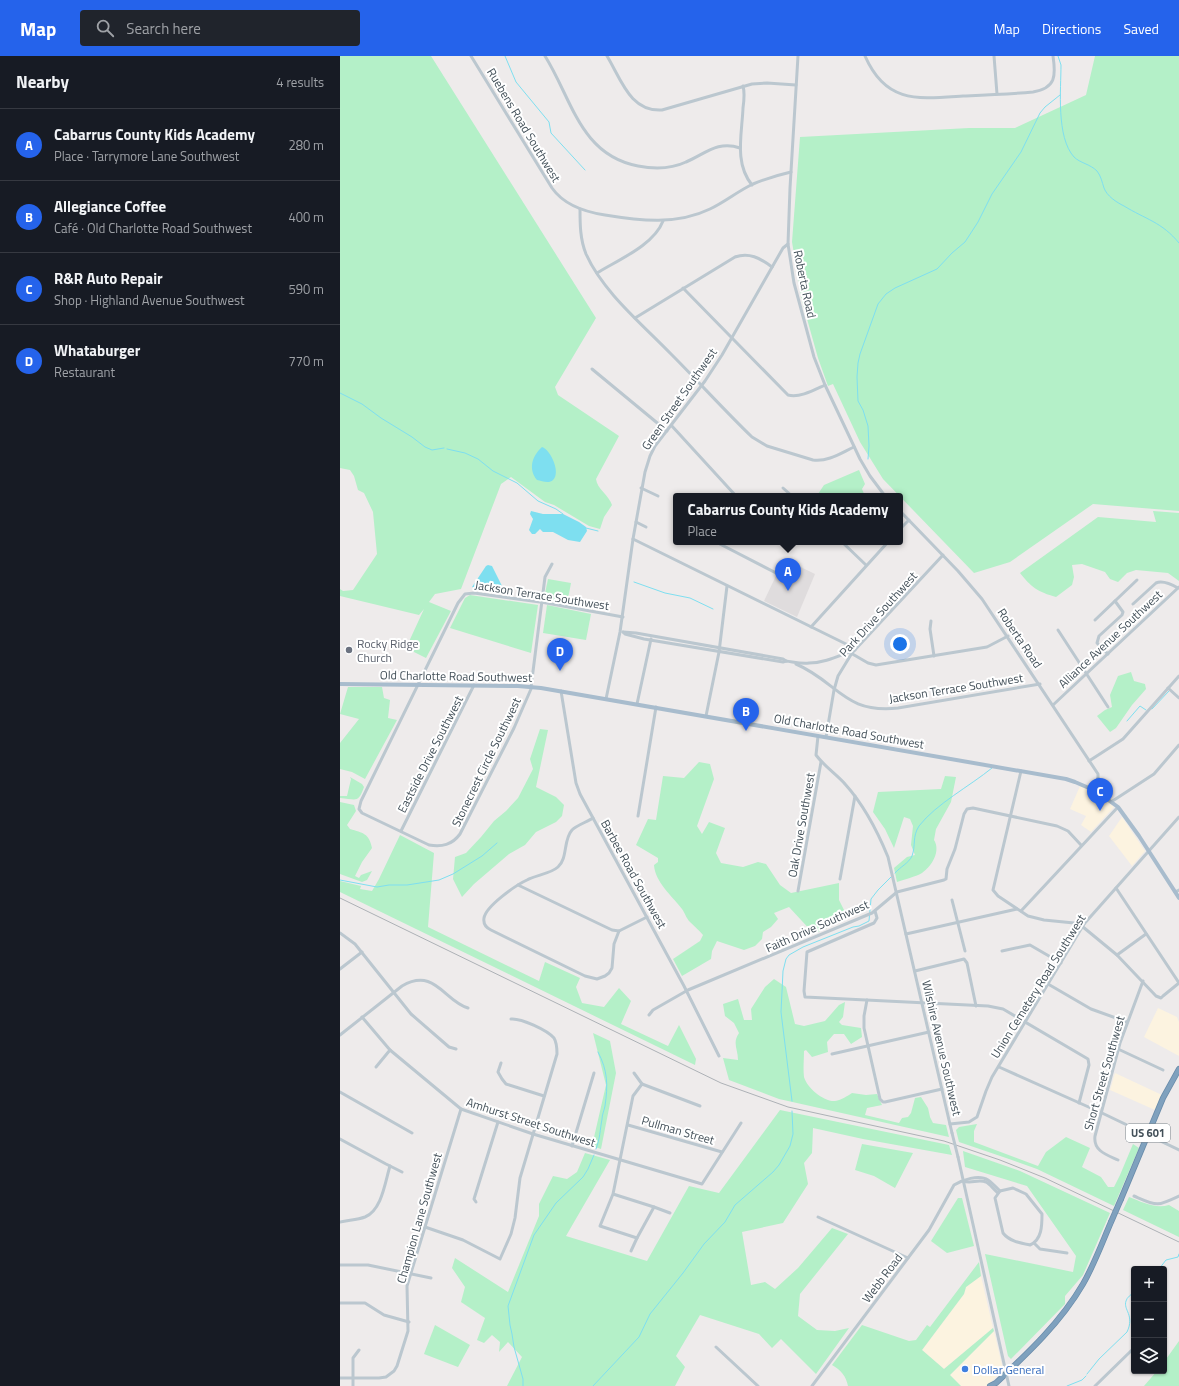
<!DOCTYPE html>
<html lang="en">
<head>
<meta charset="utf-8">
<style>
  body { margin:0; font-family:"Titillium Web",sans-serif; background:#20242c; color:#f1f3f6 }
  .controls { position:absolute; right:12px; bottom:12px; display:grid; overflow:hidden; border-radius:4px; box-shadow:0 1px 3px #0004 }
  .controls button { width:36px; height:36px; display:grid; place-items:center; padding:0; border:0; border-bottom:1px solid #363941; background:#171b24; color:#f1f3f6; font:20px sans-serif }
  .you { position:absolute; left:560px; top:588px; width:14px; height:14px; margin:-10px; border:3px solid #fff; border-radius:50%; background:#1a73e8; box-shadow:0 0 0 6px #1a73e833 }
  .badge { display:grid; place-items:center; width:26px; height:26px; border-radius:50%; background:#2563eb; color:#fff; font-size:13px; font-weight:700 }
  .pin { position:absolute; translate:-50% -33px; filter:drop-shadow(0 1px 2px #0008) }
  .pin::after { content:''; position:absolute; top:21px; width:14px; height:12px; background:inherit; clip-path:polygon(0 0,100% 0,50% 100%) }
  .popup { position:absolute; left:333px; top:437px; width:230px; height:52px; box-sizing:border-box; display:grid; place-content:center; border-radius:4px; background:#171b24; filter:drop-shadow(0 1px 3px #0005); font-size:13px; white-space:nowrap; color:#9ea1a6 }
  .popup b { font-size:15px; color:#f1f3f6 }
  .popup::after { content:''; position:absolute; left:50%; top:100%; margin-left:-8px; border:8px solid transparent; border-top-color:#171b24 }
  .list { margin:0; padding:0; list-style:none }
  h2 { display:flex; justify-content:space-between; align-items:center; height:52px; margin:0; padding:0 16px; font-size:17px }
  h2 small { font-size:13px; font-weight:400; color:#9ea1a6 }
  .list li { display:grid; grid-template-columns:26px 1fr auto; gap:12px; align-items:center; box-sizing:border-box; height:72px; padding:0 16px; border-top:1px solid #363941 }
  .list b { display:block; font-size:15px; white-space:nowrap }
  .list p { margin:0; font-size:13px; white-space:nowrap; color:#9ea1a6 }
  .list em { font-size:13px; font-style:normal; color:#9ea1a6 }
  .icon { flex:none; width:22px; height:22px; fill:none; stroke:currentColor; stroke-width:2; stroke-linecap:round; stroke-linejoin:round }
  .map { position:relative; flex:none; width:839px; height:1330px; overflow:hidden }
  header { display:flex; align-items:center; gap:24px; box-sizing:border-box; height:56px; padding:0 20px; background:#2563eb; color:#fff }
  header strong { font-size:19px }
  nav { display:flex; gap:22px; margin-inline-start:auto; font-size:14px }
  .search { width:280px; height:36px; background:#20242c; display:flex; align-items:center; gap:10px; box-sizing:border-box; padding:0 14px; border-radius:4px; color:#9ea1a6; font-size:15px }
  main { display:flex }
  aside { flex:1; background:#171b24 }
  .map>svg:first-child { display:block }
</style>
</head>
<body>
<header>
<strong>Map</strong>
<div class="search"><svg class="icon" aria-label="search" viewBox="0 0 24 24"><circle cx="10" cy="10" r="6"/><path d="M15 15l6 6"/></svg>Search here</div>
<nav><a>Map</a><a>Directions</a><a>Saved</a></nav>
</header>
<main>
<aside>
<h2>Nearby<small>4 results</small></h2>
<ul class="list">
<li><span class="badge">A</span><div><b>Cabarrus County Kids Academy</b><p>Place · Tarrymore Lane Southwest</p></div><em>280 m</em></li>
<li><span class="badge">B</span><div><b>Allegiance Coffee</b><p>Café · Old Charlotte Road Southwest</p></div><em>400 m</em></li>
<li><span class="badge">C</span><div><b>R&amp;R Auto Repair</b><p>Shop · Highland Avenue Southwest</p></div><em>590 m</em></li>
<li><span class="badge">D</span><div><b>Whataburger</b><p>Restaurant</p></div><em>770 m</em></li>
</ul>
</aside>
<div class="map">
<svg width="839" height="1330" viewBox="0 0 839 1330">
  <rect width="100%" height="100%" fill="#eeebeb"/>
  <g fill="#fcf3e0">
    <path d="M740 730 754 736 774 751 751 776 741 769 746 760 730 753Z"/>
    <path d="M782 761 805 795 792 810 769 780Z"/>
    <path d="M818 952 837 961 839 966V1000L804 981Z"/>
    <path d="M775 1017 822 1039 815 1054 770 1034Z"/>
    <path d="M641 1220 653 1272 604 1313 582 1294 624 1238 626 1231Z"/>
    <path d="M654 1275 662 1309 661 1316 647 1330H621L610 1319Z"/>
  </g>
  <path fill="#dfdcdd" d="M444 503 475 518 457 561 424 545Z"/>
  <g fill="#b4f0c8">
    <path d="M0 0H91L256 262 215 331 218 339 279 380 256 423C257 433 269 439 272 449L264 461 260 473 249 470 214 449 205 446 171 421 161 428 121 533 95 538 89 546 111 555 86 602 66 592 84 553 79 559 0 540V533L3 535 13 534 37 498 33 456 24 437 18 434 14 420 10 414 0 412Z"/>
    <path d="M755 0H839V455L753 448 670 506 634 517 543 423 520 386 493 328 488 330 478 302 462 245 452 186 460 81 629 72H675L746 39Z"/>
    <path d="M519 414 525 428 522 433 525 440H481L478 438 484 429Z"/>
    <path d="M813 455 839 457V525L828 517 796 514 787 517 778 526 770 523 765 516 742 508 732 509 734 521 732 529 716 541C698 536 691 531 680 517L758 461 816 466Z"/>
    <path d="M208 523 231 527 227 548 206 544 204 542Z"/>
    <path d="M130 539 198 549 191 597 110 572 125 542Z"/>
    <path d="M207 549 251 558 246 584 203 577Z"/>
    <path d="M791 616 794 625 805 628 806 633 792 649 776 672 770 676 757 660 765 654 772 651 770 639 778 620Z"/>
    <path d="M8 631H42L44 642 50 644 48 662 57 664 25 723 12 716 0 713V687L19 663 0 658Z"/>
    <path d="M200 673 208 674 196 731 216 741 224 749 222 760 216 766 196 776 185 789 169 798 134 828 122 841 113 823 115 801 126 797 141 781 154 765 166 755 178 742 193 713 190 703Z"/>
    <path d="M359 706 370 708 374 723 357 770 362 778 369 766 385 772 376 797 381 807 403 811 418 806 426 808 440 829 451 837 499 827V844L508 862 474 878 449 851 434 857 438 863 431 871 423 876 422 883 415 890 404 894 377 885 372 895 371 903 342 920 333 903 360 885 363 879C359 874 354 870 350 866 346 862 345 857 342 853 332 840 315 826 314 809L318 806V802L296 789 308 763 316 764 323 720 344 722Z"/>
    <path d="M605 720 616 721 611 746 596 773 594 784C601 795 592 810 582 817 575 821 565 823 557 826L554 812 567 801 575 799 571 789 573 770 570 763 564 761 554 792 545 773 533 756 538 736 601 733Z"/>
    <path d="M10 721 22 728 24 731C18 748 16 743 0 742V740H7L11 723Z"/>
    <path d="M0 746 14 749 16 755 7 769 10 773C23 777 29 777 32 792L22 806 15 820 19 822 21 819 32 815 27 824 22 826 0 818Z"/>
    <path d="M60 779 94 797 88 871 199 925 205 906 240 922 236 931 242 947 264 951 279 932 291 945 281 968 328 990 339 969 356 1003 355 1009 0 836V825L21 830 20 833 32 835 39 823Z"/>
    <path d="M434 923 446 931 455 968 464 970 485 965 499 949 505 946 503 961 499 966 502 969 521 972 522 981 511 988 504 978H494L487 986 488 996 472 1001 466 994 464 995C464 1003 463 1013 464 1021 467 1032 484 1046 495 1045 502 1044 507 1040 512 1037L526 1039 537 1038 542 1049 527 1052 525 1059 559 1067 562 1062 568 1061 571 1057 575 1042 581 1041 588 1052 590 1061 593 1067 606 1069 609 1081 439 1043 389 1024 383 1002 398 1004C398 993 392 987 399 977L394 967 385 960 383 948 398 943 404 964H412L411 953 425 931Z"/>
    <path d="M253 977 270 985 276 1017 261 1093 252 1090 266 1029Z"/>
    <path d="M440 1054 609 1089 612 1099 523 1083 473 1072 472 1097 464 1107 468 1128 443 1167 402 1176 411 1229 425 1226 435 1233 458 1212 492 1172 508 1178 460 1238 458 1260 477 1274 495 1275 509 1272 476 1318 441 1283 432 1292 419 1278 360 1259 336 1300 345 1311 335 1330H167L182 1301 168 1286 159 1296 160 1286 152 1279 144 1287 137 1284 145 1262 121 1246 125 1231 112 1212 115 1202 168 1236 199 1160V1148L213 1120 227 1123 237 1116 245 1097 270 1104 226 1180 307 1205 349 1130 379 1137Z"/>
    <path d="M637 1068 634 1075V1086L698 1110 706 1096 726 1081 750 1092 742 1111 761 1121 768 1131H774L780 1119 793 1088 799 1092 774 1150 697 1113 669 1103 619 1086 616 1074 619 1071Z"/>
    <path d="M522 1088 573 1097 555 1132 534 1120 515 1114Z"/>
    <path d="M623 1095 680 1115 770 1157 743 1219 725 1240V1248L671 1303 668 1300 645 1198 733 1216 736 1200 687 1130 625 1111Z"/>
    <path d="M789 1141C802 1146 815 1153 829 1149L839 1155V1181L783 1154Z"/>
    <path d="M618 1142H622L634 1190 607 1197 591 1185Z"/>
    <path d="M639 1206 641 1220 626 1231 624 1238 582 1294 604 1313 653 1272 654 1275 610 1319 621 1330H508C506 1320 501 1314 492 1309L522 1269 569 1285 576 1284 587 1269 590 1271Z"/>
    <path d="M95 1269 130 1289 118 1311 84 1298Z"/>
    <path d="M839 1285V1330H804L817 1315H824V1306Z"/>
  </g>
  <g fill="#7edff0">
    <path d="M202 391C211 394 221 417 213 424 209 428 202 425 197 424 188 413 192 400 202 391Z"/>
    <path d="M191 455 203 458H223L239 466 246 471 247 475 240 486 228 484 213 476H203L200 473 195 478H192L189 474 193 463 190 458Z"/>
    <path d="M148 509 152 510 162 530 161 533C154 539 141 534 132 531L146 510Z"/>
  </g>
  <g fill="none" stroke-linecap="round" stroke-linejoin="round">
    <g stroke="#7edff0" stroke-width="1">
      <path d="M165 0 176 26 209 66 211 77 245 114"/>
      <path d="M718 0 721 9C721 33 716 81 734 101 740 107 750 108 757 115 761 120 762 126 764 132 767 140 776 146 784 150 805 163 822 166 839 187"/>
      <path d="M0 337 22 348 41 362 72 381 85 391 92 394 104 392"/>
      <path d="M107 393 125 397 138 403 153 415 177 427 198 445 216 453 223 458"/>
      <path d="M528 403 529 390 528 370 523 354 518 345 517 321 518 307 520 298 538 248 546 238 555 232 597 213 612 197 625 186 638 166 652 138 681 96 700 57 705 51 720 39"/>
      <path d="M246 472 258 475"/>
      <path d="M294 526 325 537 350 542 373 553"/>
      <path d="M812 653 829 635"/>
      <path d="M787 665 800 650 806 654"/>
      <path d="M555 817C560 811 569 807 572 800 576 789 572 781 579 770 596 748 630 730 652 712"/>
      <path d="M0 824 37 831 49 829H67L99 824 113 818 142 800 157 787"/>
      <path d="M452 1045 441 956 443 915 446 903 449 899 463 891 513 871 519 870 529 865 531 843 538 834 551 821"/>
      <path d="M256 1093C260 1083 260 1074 262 1063 262 1059 264 1055 265 1050 268 1029 268 1015 258 996"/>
      <path d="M819 1213 826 1204 838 1201 839 1198"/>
      <path d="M747 1318 759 1303 787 1276C795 1259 783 1254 786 1245 787 1241 791 1239 794 1236"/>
      <path d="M183 1330V1323L174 1291 172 1278 170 1269 168 1250 194 1179 216 1147 243 1121 248 1113 254 1099"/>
      <path d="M253 1330 299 1281 310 1258 343 1217 364 1188 385 1166 395 1149 433 1116 439 1109 450 1090 453 1078 452 1055"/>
      <path d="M727 1330 742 1324 746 1320"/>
    </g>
    <g stroke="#6a8caa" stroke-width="6">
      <g id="highway">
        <path d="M781 1143 823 1042 839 1013"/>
        <path d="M650 1330 656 1327C688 1297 721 1266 743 1228 754 1209 762 1187 771 1166"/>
      </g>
    </g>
    <g stroke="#bbc7cf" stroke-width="3">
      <path d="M131 0 212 132C224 149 245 156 265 159 301 165 337 169 370 153 385 146 398 135 413 128 425 123 438 119 451 116"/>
      <path d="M205 0C232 43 240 99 298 110 314 113 331 113 346 106 365 98 378 84 400 92"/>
      <path d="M267 0C281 23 290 56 322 54L412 28 427 27 456 29"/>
      <path d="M458 0 450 132 448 188 454 227 474 301 485 329 520 403 530 420 545 440"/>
      <path d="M525 0C546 48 578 43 623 40 646 39 670 38 693 36 716 32 716 20 713 0"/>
      <path d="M654 0 657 38"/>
      <path d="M403 30C405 37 404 45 403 52 402 78 394 107 412 129"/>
      <path d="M240 153C240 168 240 183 246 198 263 236 302 268 331 298 358 325 384 354 412 381L427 390 473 404C488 406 501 397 514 391"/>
      <path d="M257 217C278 204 314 189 323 165"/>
      <path d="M343 232 448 339C460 342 474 334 485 329"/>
      <path d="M295 262 395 201C409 196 420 202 432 211"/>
      <path d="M252 313 327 375"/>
      <path d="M331 369 396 440"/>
      <path d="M301 432 318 440"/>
      <path d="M443 432 452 440"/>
      <path d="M560 455 618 515 642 543 758 718V725L754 734"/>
      <path d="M296 466 306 471"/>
      <path d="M560 473 569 464"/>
      <path d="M293 483 506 588 515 594"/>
      <path d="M376 486 442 520"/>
      <path d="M502 486 526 509"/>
      <path d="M212 508 205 521 191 631V633L174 672 120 778C112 789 102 791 89 789L22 757 19 753 21 745 118 547 125 538 134 537 200 546H201L283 561"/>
      <path d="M793 548 816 527C823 524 831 528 838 532"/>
      <path d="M755 564 797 524"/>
      <path d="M591 565 590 573 594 600"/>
      <path d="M471 571 548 486"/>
      <path d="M718 574 768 651"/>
      <path d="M283 576 285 578 304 583 443 606 446 605C454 606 461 608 469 607 483 607 496 601 509 596L528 607 536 609 647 591 668 580"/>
      <path d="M283 576 296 577 443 603 446 605"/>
      <path d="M768 598 757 587 759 580 782 559 783 556 775 545"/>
      <path d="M456 608C498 626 504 658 558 652L700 628"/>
      <path d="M828 632 839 642"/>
      <path d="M221 635 236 727 240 738 344 930 379 1000"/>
      <path d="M266 643 280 576 293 483 305 416 310 400 315 390 365 325 382 299 443 192 448 188"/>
      <path d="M297 648 311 583"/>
      <path d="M713 649 839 531"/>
      <path d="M366 660 379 596 387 530"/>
      <path d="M478 680 476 699C484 710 496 718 505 728 524 749 537 774 548 801L612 1077"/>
      <path d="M486 681 494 634 498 620 512 597 603 499"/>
      <path d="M749 705 783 683 839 620"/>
      <path d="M681 715 653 834 658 840 688 860 704 864 744 868"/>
      <path d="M771 746 814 718 839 689"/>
      <path d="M298 760 316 651"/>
      <path d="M253 762C247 766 237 769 232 774 223 784 228 802 218 811 210 818 196 819 187 824 176 829 146 850 144 862 143 868 147 872 151 874L245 920 257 923 265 920 269 917 272 912 274 888 279 875 307 861"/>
      <path d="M61 775 134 629"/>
      <path d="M500 823 515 740"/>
      <path d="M178 829 272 874 279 875"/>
      <path d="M776 832 839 927"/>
      <path d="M458 835 481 706"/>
      <path d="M835 836 839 834"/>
      <path d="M612 844 625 895"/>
      <path d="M535 855 537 862 534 867 467 896 464 935 465 941 648 950 663 953 748 1003 749 1009 739 1047"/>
      <path d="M681 855 778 751"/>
      <path d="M743 871 777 899 816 940 821 942 823 940 839 927"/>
      <path d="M0 877 15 888 71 958 109 991 116 993"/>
      <path d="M566 878 677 853"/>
      <path d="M662 895 690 889 721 907"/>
      <path d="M777 899 806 878"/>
      <path d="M0 913 22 896"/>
      <path d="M575 915 624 903 627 907 636 950"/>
      <path d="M708 928 751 953 787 966"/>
      <path d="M527 944 524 960V972L540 1043 543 1046H545L602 1033"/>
      <path d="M309 959 313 954 348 934 532 857 557 836 604 824 606 823 607 813 615 793 624 758 627 753 633 752 717 770 728 775 741 789"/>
      <path d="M22 961 50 994 121 1053 193 1078 362 1128 401 1067"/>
      <path d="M0 979 62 930C95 911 104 945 128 952"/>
      <path d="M778 993 823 1014"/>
      <path d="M492 998 589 976"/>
      <path d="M161 1007 158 1016 162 1023 166 1028 204 1040"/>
      <path d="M36 1011 50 994"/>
      <path d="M659 1011 762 1057 839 1094"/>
      <path d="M302 1028 360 1050"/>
      <path d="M0 1036 72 1077"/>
      <path d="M610 1068 629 1066 637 1061 646 1035 652 1021 744 868 839 761"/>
      <path d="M288 1069 382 1096"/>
      <path d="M0 1083 46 1108 62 1116"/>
      <path d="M232 1090 254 1017"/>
      <path d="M618 1101 669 1330"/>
      <path d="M778 1104C767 1099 753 1095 755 1080L780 987 803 925"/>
      <path d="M623 1125C631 1128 638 1123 646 1126 650 1128 654 1134 658 1137"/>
      <path d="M673 1132 686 1138 702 1158C702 1169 702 1184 690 1189 680 1187 669 1185 663 1177L655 1142 660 1135Z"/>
      <path d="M273 1138 314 1151 297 1182 260 1170 273 1138 293 1040 302 1028 294 1017"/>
      <path d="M794 1140C817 1150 816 1151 839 1140"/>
      <path d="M136 1146 134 1143 158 1066"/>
      <path d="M314 1151 330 1157"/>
      <path d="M478 1161 568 1202"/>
      <path d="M0 1166C8 1164 17 1164 25 1161 42 1154 45 1126 50 1110"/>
      <path d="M85 1171 123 1184 160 1203 171 1178 175 1162 180 1122 217 998C217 992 217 987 214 982 207 974 181 962 171 963"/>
      <path d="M694 1187 700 1193 727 1197"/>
      <path d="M291 1195 297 1182"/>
      <path d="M0 1209H28L91 1222"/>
      <path d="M0 1247H25L44 1259 69 1266"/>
      <path d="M376 1291 418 1330"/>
      <path d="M0 1322H39L46 1321 54 1315 57 1310 68 1275 67 1230 121 1053"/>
      <path d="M13 1330V1302L19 1294"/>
      <path d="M472 1330 589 1174 614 1129C622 1124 639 1118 648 1124 652 1127 656 1131 660 1135"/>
      <path d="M755 1330 794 1292"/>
    </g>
    <g stroke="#a8bccd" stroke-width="4">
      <path d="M0 628 178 630 201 632 726 723 735 726 756 735 778 751 799 780 839 842"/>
      <path d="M758 723 761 732 766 741"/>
    </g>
    <use href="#highway" stroke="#7fa1be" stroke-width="4.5"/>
    <path stroke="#adb1b6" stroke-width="1" d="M0 842 381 1027 448 1051 604 1085 660 1104 705 1122 839 1186"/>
    <g stroke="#6a8caa" stroke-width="6" stroke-linecap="butt">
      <path id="highway-bridge" d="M771 1166 781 1143"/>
    </g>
    <path stroke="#bbc7cf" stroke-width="3" d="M612 1077 618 1101"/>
    <use href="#highway-bridge" stroke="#7fa1be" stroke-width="4.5"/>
  </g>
  <circle fill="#6b7280" stroke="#fff" stroke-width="1.5" cx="9" cy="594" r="4"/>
  <circle fill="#3f7fe0" stroke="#fff" stroke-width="1.5" cx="625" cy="1313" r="4"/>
  <g text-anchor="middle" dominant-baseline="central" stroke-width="4" stroke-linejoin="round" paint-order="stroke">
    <rect fill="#fff" stroke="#7b848b" stroke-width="1" x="786" y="1068" width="44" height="18" rx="3"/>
    <g font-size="11" font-weight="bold" fill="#435059">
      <text x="808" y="1077">US 601</text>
    </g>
    <g font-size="12" fill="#435059" stroke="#fff">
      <text transform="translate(184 69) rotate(59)">Ruebens Road Southwest</text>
      <text transform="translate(465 228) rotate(78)">Roberta Road</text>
      <text transform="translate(339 343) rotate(-55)">Green Street Southwest</text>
      <text transform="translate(202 539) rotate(9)">Jackson Terrace Southwest</text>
      <text transform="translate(538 558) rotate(-48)">Park Drive Southwest</text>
      <text transform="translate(680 582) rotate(56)">Roberta Road</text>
      <text transform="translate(770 583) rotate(-43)">Alliance Avenue Southwest</text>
      <text transform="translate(116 620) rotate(1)">Old Charlotte Road Southwest</text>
      <text transform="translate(616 632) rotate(-9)">Jackson Terrace Southwest</text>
      <text transform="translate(509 675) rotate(10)">Old Charlotte Road Southwest</text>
      <text transform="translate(90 698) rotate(-63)">Eastside Drive Southwest</text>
      <text transform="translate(146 706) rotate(-64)">Stonecrest Circle Southwest</text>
      <text transform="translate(461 769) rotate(-80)">Oak Drive Southwest</text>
      <text transform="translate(294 818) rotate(61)">Barbee Road Southwest</text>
      <text transform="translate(477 870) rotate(-24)">Faith Drive Southwest</text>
      <text transform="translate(698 930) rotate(-58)">Union Cemetery Road Southwest</text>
      <text transform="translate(602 992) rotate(77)">Wilshire Avenue Southwest</text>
      <text transform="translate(764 1017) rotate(-74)">Short Street Southwest</text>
      <text transform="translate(191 1066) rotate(18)">Amhurst Street Southwest</text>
      <text transform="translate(338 1074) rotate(16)">Pullman Street</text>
      <text transform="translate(79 1162) rotate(-74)">Champion Lane Southwest</text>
      <text transform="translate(542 1222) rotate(-53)">Webb Road</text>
    </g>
    <g font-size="12" fill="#5b616d" stroke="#fff" text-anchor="start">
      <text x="17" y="587">Rocky Ridge<tspan x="17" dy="14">Church</tspan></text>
    </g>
    <g font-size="12" fill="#366cbe" stroke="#fff" text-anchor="start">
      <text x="633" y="1313">Dollar General</text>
    </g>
  </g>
</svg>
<div class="controls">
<button>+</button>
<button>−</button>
<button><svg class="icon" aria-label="layers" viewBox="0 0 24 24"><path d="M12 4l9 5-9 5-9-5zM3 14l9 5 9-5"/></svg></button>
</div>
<div class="you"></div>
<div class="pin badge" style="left:448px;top:535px">A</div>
<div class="popup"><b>Cabarrus County Kids Academy</b>Place</div>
<div class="pin badge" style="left:406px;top:675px">B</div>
<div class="pin badge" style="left:760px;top:755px">C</div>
<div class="pin badge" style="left:220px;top:615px">D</div>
</div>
</main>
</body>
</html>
